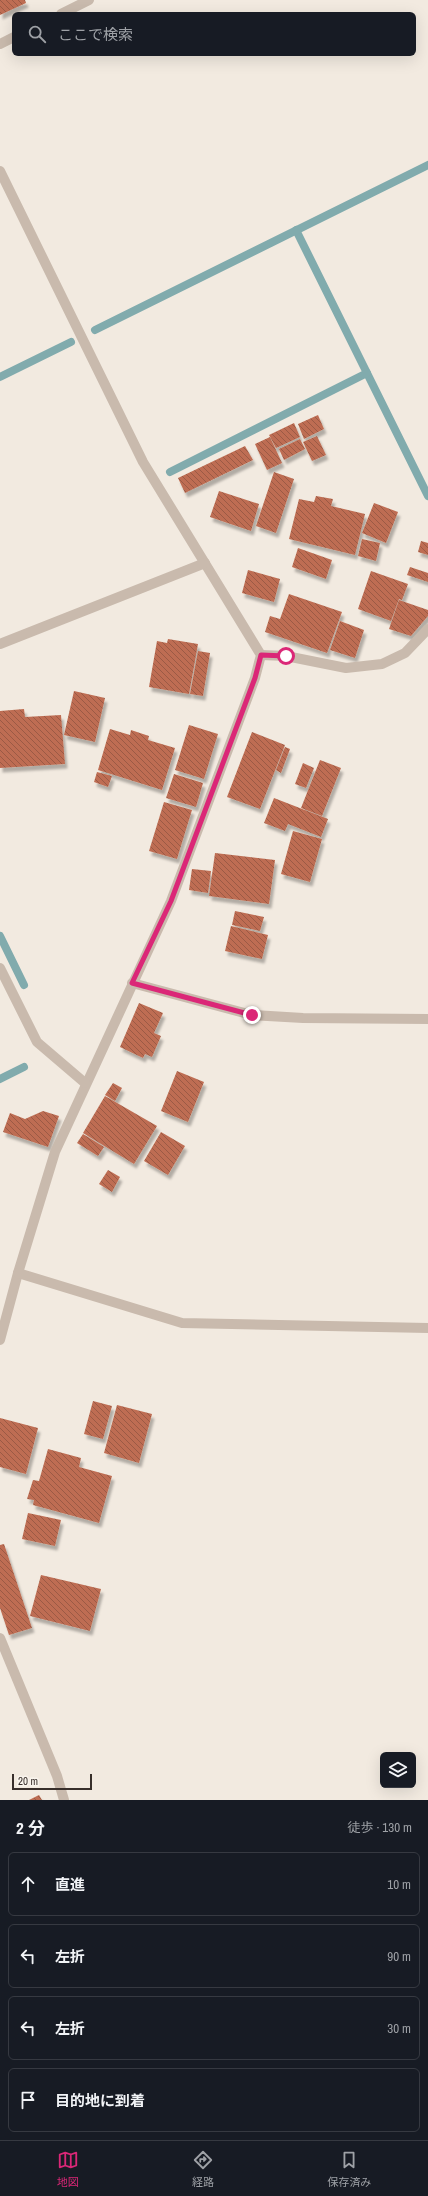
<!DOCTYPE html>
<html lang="ja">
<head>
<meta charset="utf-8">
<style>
  body { margin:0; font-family:"Archivo Narrow","Noto Sans JP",sans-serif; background:#242831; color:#f1f3f6 }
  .controls { position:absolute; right:12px; bottom:12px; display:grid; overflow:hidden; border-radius:6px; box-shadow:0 4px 16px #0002 }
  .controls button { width:36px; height:36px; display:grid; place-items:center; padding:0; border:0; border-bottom:1px solid #363941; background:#171b24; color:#f1f3f6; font:20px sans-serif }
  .scale { position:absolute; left:12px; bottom:10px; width:80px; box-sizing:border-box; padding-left:4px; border:2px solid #382f2b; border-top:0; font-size:11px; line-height:14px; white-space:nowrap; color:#382f2b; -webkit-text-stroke:3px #f9f4ed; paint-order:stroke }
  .stop { position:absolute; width:12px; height:12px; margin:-9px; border:3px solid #db2777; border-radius:50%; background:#fff }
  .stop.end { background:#db2777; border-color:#fff; box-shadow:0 1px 4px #0008 }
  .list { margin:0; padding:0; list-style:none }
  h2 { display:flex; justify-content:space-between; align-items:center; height:52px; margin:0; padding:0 16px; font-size:17px }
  h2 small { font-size:13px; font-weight:400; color:#9ea1a6 }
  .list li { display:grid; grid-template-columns:26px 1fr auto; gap:12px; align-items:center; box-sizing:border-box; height:64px; margin:0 8px 8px; padding:0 8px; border:1px solid #363941; border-radius:6px }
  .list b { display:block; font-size:15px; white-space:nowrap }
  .list em { font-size:13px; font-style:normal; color:#9ea1a6 }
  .icon { flex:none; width:22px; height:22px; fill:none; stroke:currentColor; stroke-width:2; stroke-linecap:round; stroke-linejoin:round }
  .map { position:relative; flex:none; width:428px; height:1800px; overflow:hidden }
  .search { position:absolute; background:#171b24; box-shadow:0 4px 16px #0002; left:12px; right:12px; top:12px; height:44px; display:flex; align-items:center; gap:10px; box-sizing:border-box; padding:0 14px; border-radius:6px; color:#9ea1a6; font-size:15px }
  .sheet { height:340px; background:#171b24 }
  nav { display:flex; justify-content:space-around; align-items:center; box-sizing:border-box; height:56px; border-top:1px solid #363941; background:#171b24; font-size:11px; color:#9ea1a6 }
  nav a { display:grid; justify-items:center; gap:2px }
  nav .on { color:#db2777 }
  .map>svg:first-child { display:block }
</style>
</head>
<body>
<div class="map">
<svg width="428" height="1800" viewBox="0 0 428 1800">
  <defs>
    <pattern id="building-back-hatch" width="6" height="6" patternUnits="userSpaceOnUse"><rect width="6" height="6" fill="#be6d52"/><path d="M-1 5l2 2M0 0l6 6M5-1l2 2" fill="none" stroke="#9b5a44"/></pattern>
    <filter id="shadow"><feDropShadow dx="2.5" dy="4.5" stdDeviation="1" flood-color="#0004"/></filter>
  </defs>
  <rect width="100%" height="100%" fill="#f2eae0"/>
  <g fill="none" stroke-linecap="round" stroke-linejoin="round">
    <g stroke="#81abad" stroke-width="8">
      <path d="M296 230 428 496"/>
      <path d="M95 330 428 165"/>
      <path d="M0 377 71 342"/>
      <path d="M170 472 367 373"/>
      <path d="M0 936 24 985"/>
      <path d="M0 1079 24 1067"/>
    </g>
  </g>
  <g fill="url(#building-back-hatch)" filter="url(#shadow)">
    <path d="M0 0H25L26 3 0 15Z"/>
    <path d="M318 415 324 429 304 439 298 424Z"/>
    <path d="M294 423 300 437 276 448 269 435Z"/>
    <path d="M317 436 326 455 312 461 303 442Z"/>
    <path d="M270 437 282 463 267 470 255 444Z"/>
    <path d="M300 439 305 449 284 460 279 449Z"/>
    <path d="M245 446 253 460 185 493 178 478Z"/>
    <path d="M274 472 294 479 276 533 256 526Z"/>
    <path d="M219 491 259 504 251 531 210 517Z"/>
    <path d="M316 496 333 499 331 506 365 514 355 555 289 539 299 499 314 502Z"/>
    <path d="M374 503 398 512 386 543 362 533Z"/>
    <path d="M362 539 380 543 376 561 358 556Z"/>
    <path d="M421 541 428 543V555L418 552Z"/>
    <path d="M298 548 332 560 326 579 292 567Z"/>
    <path d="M410 567 428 573V582L407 575Z"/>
    <path d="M248 570 280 579 274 602 242 593Z"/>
    <path d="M371 571 408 584 402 600 399 599 391 621 358 609Z"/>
    <path d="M289 594 342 612 327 653 265 632 270 616 280 619Z"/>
    <path d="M399 600 428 610V616L411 636 389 629Z"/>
    <path d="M340 621 364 630 355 658 330 650Z"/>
    <path d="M168 639 198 644 189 694 149 687 157 641 167 643Z"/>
    <path d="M198 651 210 653 203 696 190 694Z"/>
    <path d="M74 691 105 698 95 742 64 735Z"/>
    <path d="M24 709 25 717 61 715 65 764 0 768V711Z"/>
    <path d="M189 725 218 734 204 779 175 770Z"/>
    <path d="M110 729 130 735 131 730 149 736 148 740 175 748 162 790 98 770Z"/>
    <path d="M252 732 285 745 260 809 227 797Z"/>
    <path d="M285 747 290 749 281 773 276 770Z"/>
    <path d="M320 760 341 768 322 816 301 808Z"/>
    <path d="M303 763 314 768 306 788 295 784Z"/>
    <path d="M97 772 112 776 108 787 94 782Z"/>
    <path d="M174 774 203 783 196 807 166 798Z"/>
    <path d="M274 798 328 819 321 837 288 824 285 831 264 823Z"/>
    <path d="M164 802 192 810 177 859 149 851Z"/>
    <path d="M293 831 322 839 310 882 281 874Z"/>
    <path d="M215 853 275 860 269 904 209 896Z"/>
    <path d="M192 869 211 871 208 893 189 890Z"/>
    <path d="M235 911 264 917 260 931 232 925Z"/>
    <path d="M231 926 268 935 262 959 225 951Z"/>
    <path d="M139 1003 163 1013 154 1033 161 1036 152 1057 145 1054 143 1058 120 1047Z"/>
    <path d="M177 1071 204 1082 188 1122 161 1111Z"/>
    <path d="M113 1083 122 1088 115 1101 105 1095Z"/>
    <path d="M105 1096 157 1126 134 1164 83 1133Z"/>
    <path d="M43 1111 59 1116 48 1147 3 1132 10 1113 25 1119Z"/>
    <path d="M161 1132 185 1146 168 1175 144 1161Z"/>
    <path d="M83 1134 104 1147 98 1156 77 1143Z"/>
    <path d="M108 1170 120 1177 112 1192 99 1184Z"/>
    <path d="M93 1401 112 1406 103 1439 84 1434Z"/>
    <path d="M117 1405 152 1414 139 1463 104 1453Z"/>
    <path d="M0 1418 38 1428 26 1474 0 1467Z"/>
    <path d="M48 1449 81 1458 79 1467 112 1476 99 1523 33 1505 34 1500 27 1499 33 1480 39 1481Z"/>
    <path d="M28 1513 61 1520 55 1546 22 1539Z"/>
    <path d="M4 1544 32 1628 9 1635 0 1608V1545Z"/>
    <path d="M41 1575 101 1589 90 1631 30 1616Z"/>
    <path d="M39 1795 42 1800H29Z"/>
  </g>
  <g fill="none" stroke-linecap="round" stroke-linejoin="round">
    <g stroke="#c9baad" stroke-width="10">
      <path d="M0 171 143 462 261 655 255 678 171 901 55 1152 18 1273 0 1340"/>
      <path d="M0 644 205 563"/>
      <path d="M261 655 286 656 346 668 382 664 405 653 428 629"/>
      <path d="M0 968 37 1042 85 1083"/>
      <path d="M132 983 252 1015 303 1018 428 1019"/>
      <path d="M18 1273 182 1323 428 1328"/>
      <path d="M0 1638 57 1776 64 1800"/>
    </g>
    <g stroke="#c9baad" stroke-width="10">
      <path d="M61 14 89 0"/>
      <path d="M0 44 14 37"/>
    </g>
  </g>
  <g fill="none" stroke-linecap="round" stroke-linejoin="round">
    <path stroke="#db2777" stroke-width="5" d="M252 1015 132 983 171 901 255 678 261 655 286 656"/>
  </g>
</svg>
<div class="controls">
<button><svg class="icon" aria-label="layers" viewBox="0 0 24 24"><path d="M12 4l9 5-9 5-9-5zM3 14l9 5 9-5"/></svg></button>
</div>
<div class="scale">20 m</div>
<div class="stop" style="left:286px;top:656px"></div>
<div class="stop end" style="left:252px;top:1015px"></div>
<div class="search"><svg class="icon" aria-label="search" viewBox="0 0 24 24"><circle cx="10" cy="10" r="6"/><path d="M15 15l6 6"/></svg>ここで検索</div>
</div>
<section class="sheet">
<h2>2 分<small>徒歩 · 130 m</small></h2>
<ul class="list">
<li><svg class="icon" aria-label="ahead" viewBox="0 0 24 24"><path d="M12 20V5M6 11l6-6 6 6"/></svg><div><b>直進</b></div><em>10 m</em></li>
<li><svg class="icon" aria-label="left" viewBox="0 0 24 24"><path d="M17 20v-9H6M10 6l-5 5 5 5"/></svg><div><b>左折</b></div><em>90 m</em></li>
<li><svg class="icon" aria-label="left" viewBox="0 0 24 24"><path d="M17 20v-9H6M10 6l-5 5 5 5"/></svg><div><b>左折</b></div><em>30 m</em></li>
<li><svg class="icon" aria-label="arrive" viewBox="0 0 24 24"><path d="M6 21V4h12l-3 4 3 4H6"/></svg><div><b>目的地に到着</b></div></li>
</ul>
</section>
<nav>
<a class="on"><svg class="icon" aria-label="map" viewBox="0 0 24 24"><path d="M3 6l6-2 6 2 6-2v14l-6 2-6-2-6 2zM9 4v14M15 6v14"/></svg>地図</a>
<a><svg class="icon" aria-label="directions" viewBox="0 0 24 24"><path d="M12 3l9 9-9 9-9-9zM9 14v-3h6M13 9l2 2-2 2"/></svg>経路</a>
<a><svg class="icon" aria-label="saved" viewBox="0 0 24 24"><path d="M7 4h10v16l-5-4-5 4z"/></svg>保存済み</a>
</nav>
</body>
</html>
